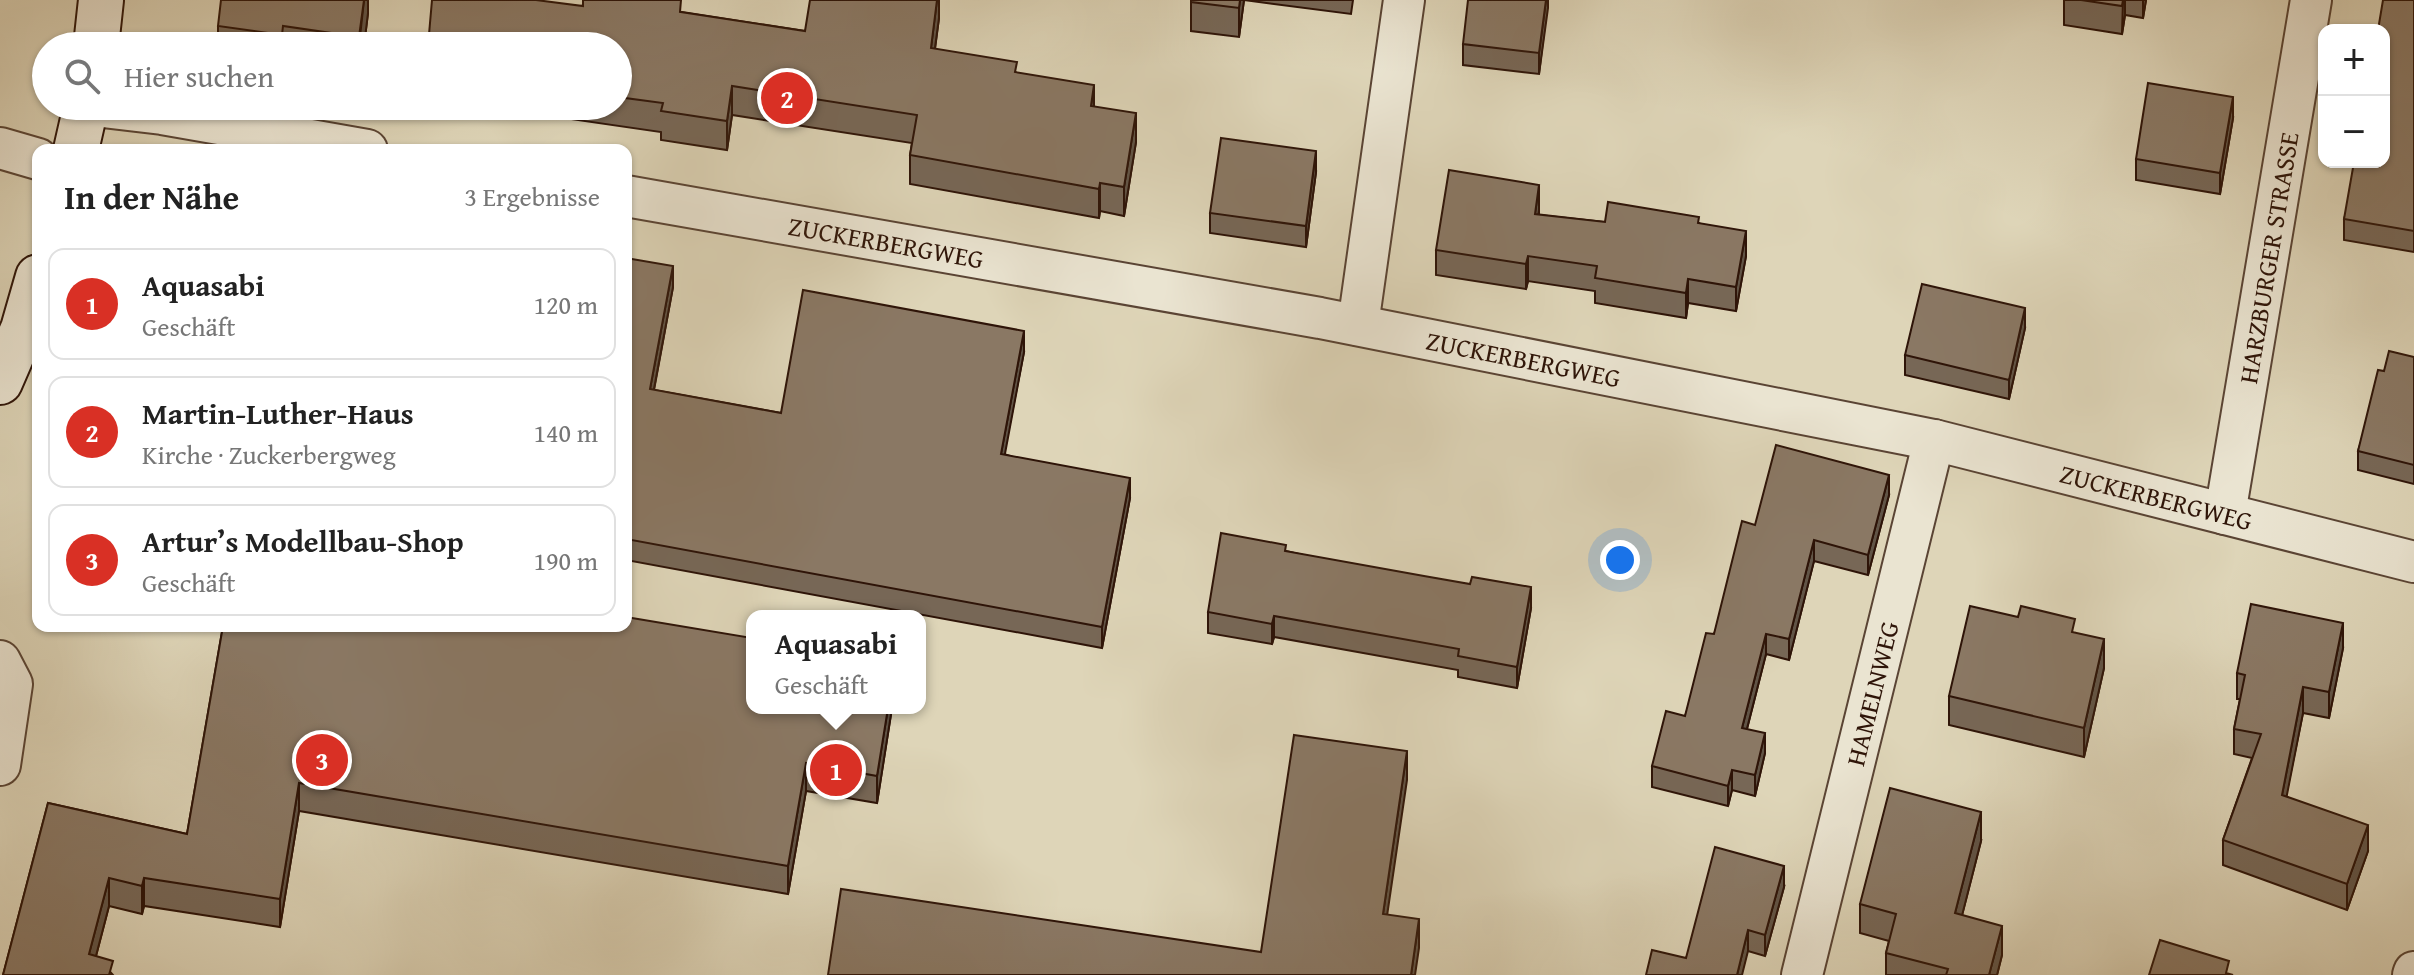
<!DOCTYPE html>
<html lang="de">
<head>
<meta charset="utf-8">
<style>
  body { margin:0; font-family:"Gentium Book Plus",serif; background:#f6f6f6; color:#222 }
  .controls { position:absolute; right:24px; top:24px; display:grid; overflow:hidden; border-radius:16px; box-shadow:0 2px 6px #0004 }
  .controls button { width:72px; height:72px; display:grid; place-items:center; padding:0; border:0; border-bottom:2px solid #e0e0e0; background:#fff; color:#222; font:40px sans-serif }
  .you { position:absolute; left:1620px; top:560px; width:28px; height:28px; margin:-20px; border:6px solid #fff; border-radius:50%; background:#1a73e8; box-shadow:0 0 0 12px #1a73e833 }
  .badge { display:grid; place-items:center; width:52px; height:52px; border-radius:50%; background:#d93025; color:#fff; font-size:26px; font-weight:700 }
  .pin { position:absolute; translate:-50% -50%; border:4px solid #fff; box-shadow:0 2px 8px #0006 }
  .popup { position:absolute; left:746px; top:610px; width:180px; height:104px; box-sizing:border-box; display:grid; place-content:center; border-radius:16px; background:#fff; filter:drop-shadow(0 2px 6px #0005); font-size:26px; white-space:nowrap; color:#767676 }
  .popup b { font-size:30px; color:#222 }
  .popup::after { content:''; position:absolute; left:50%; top:100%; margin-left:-16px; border:16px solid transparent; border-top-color:#fff }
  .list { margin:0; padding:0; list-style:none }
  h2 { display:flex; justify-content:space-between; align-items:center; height:104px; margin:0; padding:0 32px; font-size:34px }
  h2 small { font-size:26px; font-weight:400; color:#767676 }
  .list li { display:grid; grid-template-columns:52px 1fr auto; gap:24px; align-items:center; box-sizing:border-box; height:112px; margin:0 16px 16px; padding:0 16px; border:2px solid #e0e0e0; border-radius:16px }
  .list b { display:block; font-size:30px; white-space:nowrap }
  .list p { margin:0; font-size:26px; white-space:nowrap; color:#767676 }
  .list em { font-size:26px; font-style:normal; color:#767676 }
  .icon { flex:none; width:44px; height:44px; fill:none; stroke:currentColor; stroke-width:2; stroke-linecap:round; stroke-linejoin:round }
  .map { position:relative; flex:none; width:2414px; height:975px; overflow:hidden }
  .search { position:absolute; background:#fff; box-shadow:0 2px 6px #0004; left:32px; top:32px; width:600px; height:88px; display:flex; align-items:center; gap:20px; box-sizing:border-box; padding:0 28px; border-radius:44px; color:#767676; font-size:30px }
  .panel { position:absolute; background:#fff; box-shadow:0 2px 6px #0004; left:32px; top:144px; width:600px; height:488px; border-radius:16px }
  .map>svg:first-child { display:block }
</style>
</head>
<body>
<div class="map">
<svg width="2414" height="975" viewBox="0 0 2414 975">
  <rect width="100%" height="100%" fill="#ded5b8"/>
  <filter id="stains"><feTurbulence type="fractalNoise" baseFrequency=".0025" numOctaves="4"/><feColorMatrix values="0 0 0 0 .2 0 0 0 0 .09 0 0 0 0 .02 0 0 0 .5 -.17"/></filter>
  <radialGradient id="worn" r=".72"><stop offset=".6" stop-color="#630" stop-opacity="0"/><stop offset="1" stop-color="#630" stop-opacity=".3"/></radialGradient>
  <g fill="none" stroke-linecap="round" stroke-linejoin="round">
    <g stroke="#5a4434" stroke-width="44">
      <g id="minor">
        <path d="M94 106 162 114 367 150"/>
        <path d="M0 148 38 159"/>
        <path id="s1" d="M626 196 1320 318 1934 440 2414 562"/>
        <path d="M1358 325 1404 0"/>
        <path id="s2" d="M2225 514 2311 0"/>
        <path d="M0 661 12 684 0 765"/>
        <path id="s3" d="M1802 975 1934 440"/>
        <path d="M2413 975 2414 972"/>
      </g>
    </g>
    <g stroke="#2e1408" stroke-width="48">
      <g id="secondary">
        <path d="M96 46 101 0"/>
        <path d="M76 150 86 106"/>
        <path d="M0 382 23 329 38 277"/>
      </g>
    </g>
    <use href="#minor" stroke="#eae4d1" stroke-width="40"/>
    <use href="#secondary" stroke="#eae4d1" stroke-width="44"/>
  </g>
  <g fill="#776756" stroke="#2e1408" stroke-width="2">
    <path d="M368 0V13L364 46H218V26Z"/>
    <path d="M939 0V18L935 49 1017 73 1094 106 1136 142 1124 216 1100 211 1099 218 910 184V155L912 143 732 115 727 150 661 140V132L536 114V106H618V46L583 6 682 12 805 31Z"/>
    <path d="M1191 0H1353L1351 14 1244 0 1239 37 1191 31Z"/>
    <path d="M1548 0 1539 74 1463 65V44Z"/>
    <path d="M2064 0H2146L2143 18 2125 15 2122 34 2064 25Z"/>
    <path d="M2414 0V252L2344 240V219Z"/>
    <path d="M2233 118 2220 194 2136 180V159Z"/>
    <path d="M1316 172 1306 247 1210 233V213Z"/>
    <path d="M1539 210V215L1605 222 1699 223 1746 256 1736 311 1688 303 1686 318 1595 303V291L1528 281 1526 289 1436 275V250Z"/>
    <path d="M626 258 673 287 654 390 781 413 1024 352 1004 454 1130 498 1102 648 626 560Z"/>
    <path d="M2025 328 2009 399 1905 375V355Z"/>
    <path d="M2414 357V484L2358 470V451L2384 371Z"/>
    <path d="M1889 495 1868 575 1814 561 1789 660 1766 654 1747 729 1765 753 1755 796 1732 790 1728 806 1652 787V766L1685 716 1714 634 1755 525Z"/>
    <path d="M1286 551 1531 608 1517 688 1458 677V670L1274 637 1272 644 1208 633V612Z"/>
    <path d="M223 626 752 708H892L877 803 806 791 788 894 299 811 280 927 144 906 142 914 109 906 96 956 113 975H3L48 803 187 834Z"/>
    <path d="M2075 633 2104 668 2084 757 1949 725V696Z"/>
    <path d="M2343 648 2329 718 2303 713 2286 796 2368 851 2347 910 2223 865V840L2252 758 2234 754V729L2240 699H2237V673Z"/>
    <path d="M1981 841 1962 915 2002 955 1997 975H1886V953L1889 941 1860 933V904Z"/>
    <path d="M1784 887 1765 956 1748 951 1686 958Z"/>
  </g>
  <g fill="#615446" stroke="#2e1408" stroke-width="2">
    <path d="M364 0H368V13L364 46H359Z"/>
    <path d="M937 0H939V18L931 77V48Z"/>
    <path d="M1240 0H1244L1239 37V8Z"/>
    <path d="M1546 0H1548V8L1539 74V53Z"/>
    <path d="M2123 0H2125V15L2122 34Z"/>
    <path d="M2143 0H2146L2143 18Z"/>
    <path d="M1094 85V114L1091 106Z"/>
    <path d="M732 86V115L727 150V121Z"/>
    <path d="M2233 97V118L2220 194V173Z"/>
    <path d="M1136 113V142L1124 216V187Z"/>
    <path d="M1316 151V172L1306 247V226Z"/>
    <path d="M1100 183V211L1099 218V189Z"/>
    <path d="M1539 185V210L1535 239V214Z"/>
    <path d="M1746 231V256L1736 311V287Z"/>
    <path d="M1528 256V281L1526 289V264Z"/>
    <path d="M673 266V287L650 410V389Z"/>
    <path d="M1688 279V303L1686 318V293Z"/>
    <path d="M2025 308V328L2009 399V380Z"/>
    <path d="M1024 331V352L1001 475V454Z"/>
    <path d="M1889 475V495L1868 575V555Z"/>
    <path d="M1130 478V498L1102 648V627Z"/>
    <path d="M1814 540V561L1789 660V639Z"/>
    <path d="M1531 587V608L1517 688V667Z"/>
    <path d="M1274 616V637L1272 644V624Z"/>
    <path d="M2343 623V648L2329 718V692Z"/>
    <path d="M1766 634V654L1742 748V728Z"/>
    <path d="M2104 639V668L2084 757V728Z"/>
    <path d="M2303 687V713L2282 820V795Z"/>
    <path d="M888 708H892L877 803V776Z"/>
    <path d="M1765 733V753L1755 796V775Z"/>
    <path d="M1407 751V780L1383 943V914Z"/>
    <path d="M806 763V791L788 894V866Z"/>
    <path d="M1732 770V790L1728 806V786Z"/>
    <path d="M299 783V811L280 927V899Z"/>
    <path d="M1981 812V841L1955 943V913Z"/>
    <path d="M2368 825V851L2347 910V884Z"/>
    <path d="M1784 866V887L1765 956V935Z"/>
    <path d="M109 878V906L91 975 89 954Z"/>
    <path d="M144 878V906L142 914V886Z"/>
    <path d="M1419 919V948L1415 975H1411Z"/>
    <path d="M2002 926V955L1997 975H1989Z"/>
    <path d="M1748 930V951L1742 975H1737Z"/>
  </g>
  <g fill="#8a7864" stroke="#2e1408" stroke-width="2">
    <path d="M221 0H364L359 37 283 26 282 35 218 26Z"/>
    <path d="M432 0H536L583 6V0H681L680 12 805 31 810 0H937L931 48 1017 62 1015 72 1094 85 1091 106 1136 113 1124 187 1100 183 1099 189 910 155 917 115 732 86 727 121 661 111 663 103 618 97V46H428Z"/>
    <path d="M1191 0H1240L1239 8 1191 2Z"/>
    <path d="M1468 0H1546L1539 53 1463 44Z"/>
    <path d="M2081 0H2123L2122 6Z"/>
    <path d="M2383 0H2414V231L2344 219 2354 162H2384V30H2378Z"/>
    <path d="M2148 83 2233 97 2220 173 2136 159Z"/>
    <path d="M1221 138 1316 151 1306 226 1210 213Z"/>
    <path d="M1449 170 1539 185 1535 214 1605 222 1608 202 1699 217 1698 223 1746 231 1736 287 1688 279 1686 293 1595 278 1597 266 1528 256 1526 264 1436 250Z"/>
    <path d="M626 258 673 266 650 389 781 413 803 290 1024 331 1001 454 1130 478 1102 627 626 539Z"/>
    <path d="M1922 284 2025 308 2009 380 1905 355Z"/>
    <path d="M2389 351 2414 357V465L2358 451 2378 370 2384 371Z"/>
    <path d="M1776 445 1889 475 1868 555 1814 540 1789 639 1766 634 1742 728 1765 733 1755 775 1732 770 1728 786 1652 766 1666 711 1685 716 1706 633 1714 634 1742 521 1755 525Z"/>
    <path d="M1221 533 1286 545 1285 551 1424 576 1470 584 1472 577 1531 587 1517 667 1458 656 1459 649 1274 616 1272 624 1208 612Z"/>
    <path d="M2251 604 2343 623 2329 692 2303 687 2282 795 2368 825 2347 884 2223 840 2261 734 2234 729 2245 675 2237 673Z"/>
    <path d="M1970 606 2018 617 2021 606 2075 619 2072 632 2104 639 2084 728 1949 696Z"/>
    <path d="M626 617 752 638V708H888L877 776 806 763 788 866 299 783 280 899 144 878 142 886 109 878 89 954 113 961 109 975H3L48 803 187 834 223 626H626Z"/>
    <path d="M1294 735 1407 751 1383 914 1419 919 1411 975H828L841 889 1261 952Z"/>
    <path d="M1890 788 1981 812 1955 913 2002 926 1989 975H1946L1948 969 1886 953 1896 914 1860 904Z"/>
    <path d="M1715 847 1784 866 1765 935 1748 930 1737 975H1646L1652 950 1686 958Z"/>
    <path d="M2160 940 2229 961 2226 973 2233 975H2149Z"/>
  </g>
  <g text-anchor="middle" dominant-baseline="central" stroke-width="6" stroke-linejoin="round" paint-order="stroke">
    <g font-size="26" fill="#2e1408" stroke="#eae4d1">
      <text stroke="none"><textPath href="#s1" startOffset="264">ZUCKERBERGWEG</textPath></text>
      <text stroke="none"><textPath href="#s2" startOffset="260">HARZBURGER STRASSE</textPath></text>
      <text stroke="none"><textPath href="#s1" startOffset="912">ZUCKERBERGWEG</textPath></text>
      <text stroke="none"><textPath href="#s1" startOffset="1560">ZUCKERBERGWEG</textPath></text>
      <text stroke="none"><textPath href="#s3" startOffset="290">HAMELNWEG</textPath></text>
    </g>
  </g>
  <rect width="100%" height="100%" filter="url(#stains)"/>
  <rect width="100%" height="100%" fill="url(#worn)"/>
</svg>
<div class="controls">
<button>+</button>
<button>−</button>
</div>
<div class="you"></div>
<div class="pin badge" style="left:836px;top:770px">1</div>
<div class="popup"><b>Aquasabi</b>Geschäft</div>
<div class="pin badge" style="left:787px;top:98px">2</div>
<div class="pin badge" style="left:322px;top:760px">3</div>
<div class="search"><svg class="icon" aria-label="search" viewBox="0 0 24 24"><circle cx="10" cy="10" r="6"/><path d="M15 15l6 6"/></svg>Hier suchen</div>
<section class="panel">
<h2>In der Nähe<small>3 Ergebnisse</small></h2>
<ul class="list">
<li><span class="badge">1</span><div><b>Aquasabi</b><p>Geschäft</p></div><em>120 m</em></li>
<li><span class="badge">2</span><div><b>Martin-Luther-Haus</b><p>Kirche · Zuckerbergweg</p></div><em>140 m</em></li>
<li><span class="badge">3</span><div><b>Artur’s Modellbau-Shop</b><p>Geschäft</p></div><em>190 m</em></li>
</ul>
</section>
</div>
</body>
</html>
